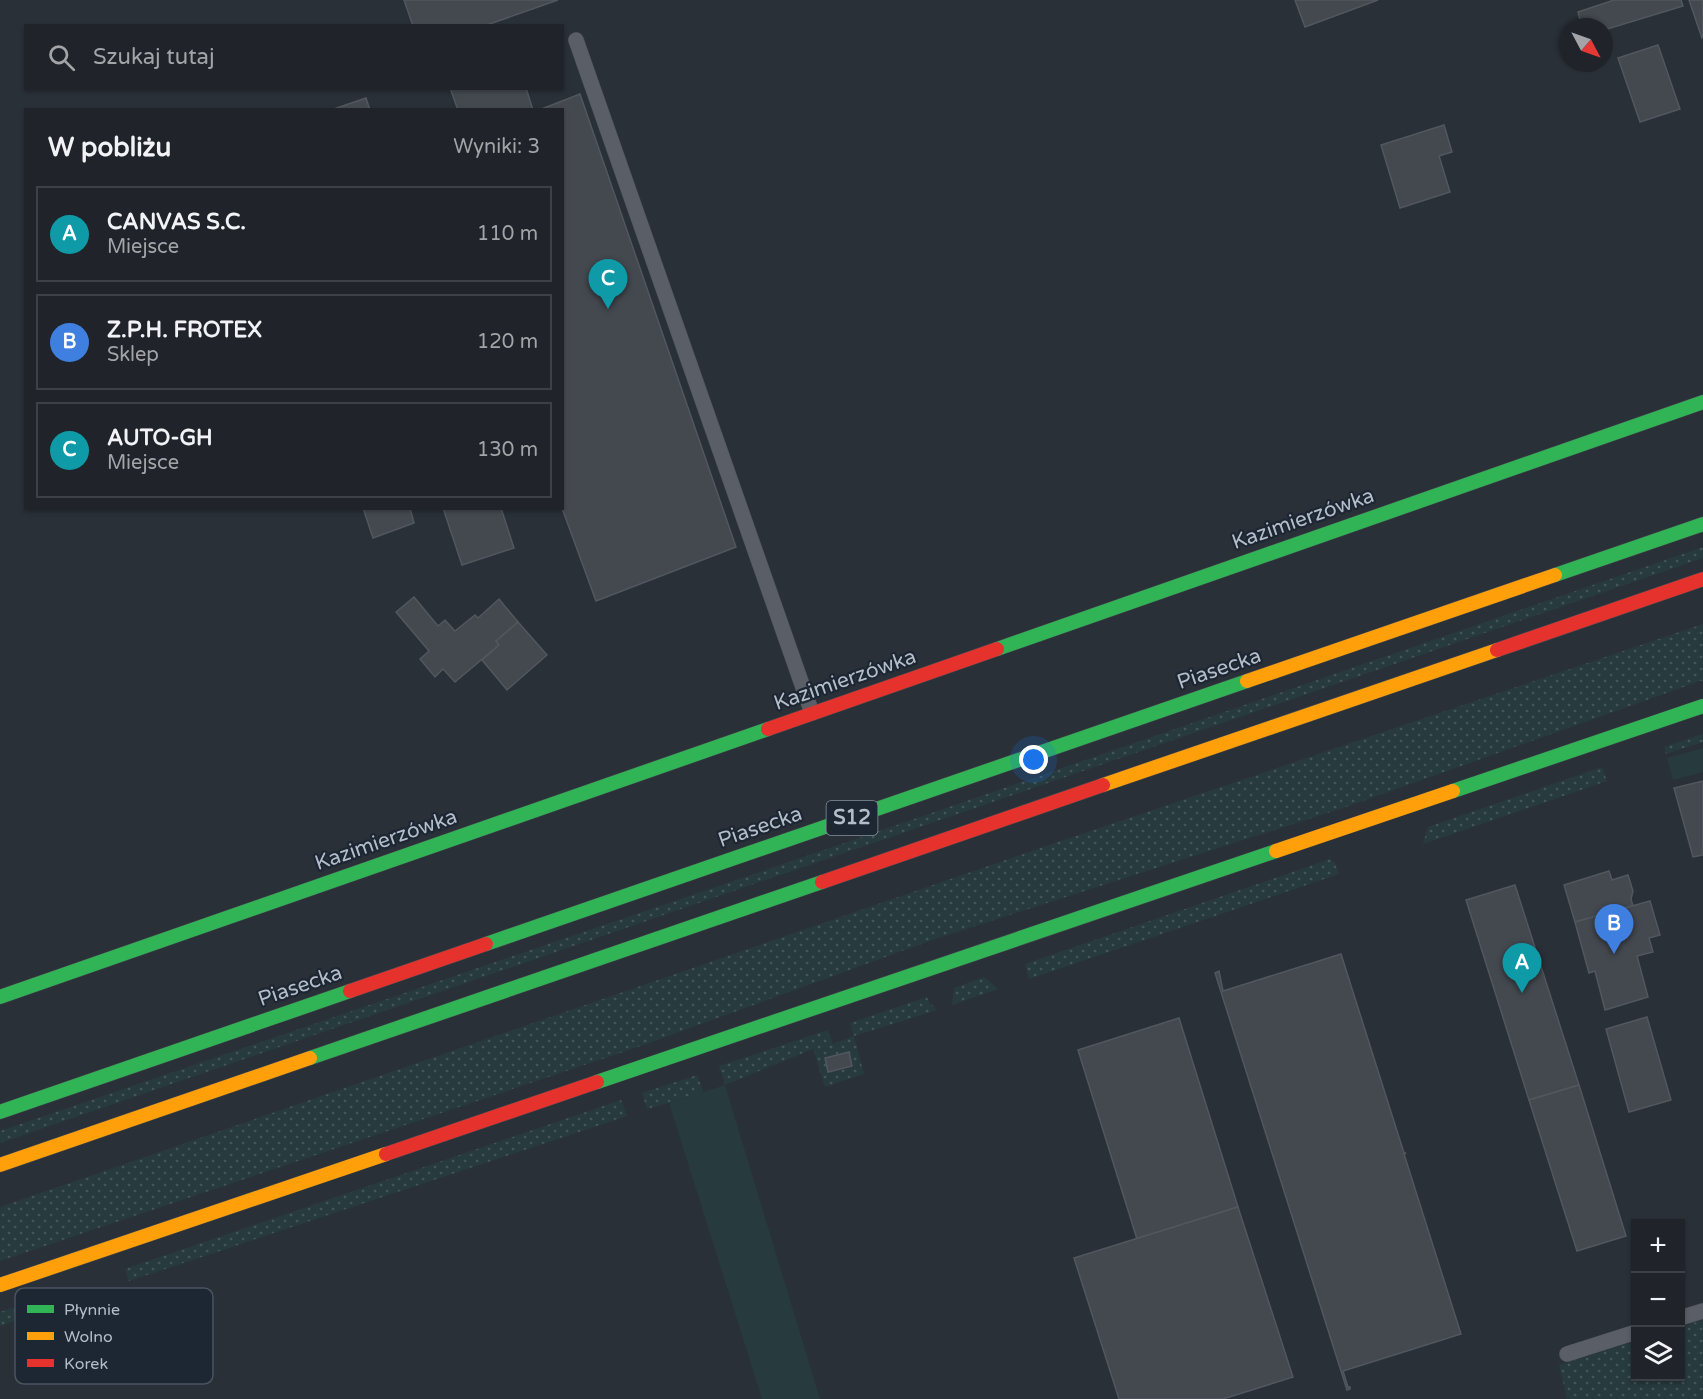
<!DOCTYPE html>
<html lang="pl">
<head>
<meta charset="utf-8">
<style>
  body { margin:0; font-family:"Varela Round",sans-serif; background:#2d3036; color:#f1f3f6 }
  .controls { position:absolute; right:18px; bottom:18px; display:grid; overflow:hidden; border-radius:0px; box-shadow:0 2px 4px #0004 }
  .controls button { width:54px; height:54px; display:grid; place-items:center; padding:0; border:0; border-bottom:2px solid #3d4147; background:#20242a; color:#f1f3f6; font:30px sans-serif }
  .compass { position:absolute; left:1559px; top:18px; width:54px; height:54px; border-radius:50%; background:#20242a; box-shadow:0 2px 4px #0004; rotate:131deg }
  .you { position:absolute; left:1034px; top:760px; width:21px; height:21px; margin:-15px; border:4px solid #fff; border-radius:50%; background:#1a73e8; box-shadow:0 0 0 9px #1a73e833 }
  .badge { display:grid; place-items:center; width:39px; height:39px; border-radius:50%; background:#1a73e8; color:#fff; font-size:20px; font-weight:700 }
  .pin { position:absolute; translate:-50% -50px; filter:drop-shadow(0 2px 3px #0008) }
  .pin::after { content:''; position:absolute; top:32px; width:21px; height:18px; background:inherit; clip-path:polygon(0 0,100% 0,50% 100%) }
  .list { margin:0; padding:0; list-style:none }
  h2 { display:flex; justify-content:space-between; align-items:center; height:78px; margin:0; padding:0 24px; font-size:26px }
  h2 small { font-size:20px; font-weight:400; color:#a2a4a8 }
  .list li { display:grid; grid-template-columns:39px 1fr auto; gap:18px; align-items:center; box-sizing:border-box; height:96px; margin:0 12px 12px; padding:0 12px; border:2px solid #3d4147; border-radius:0px }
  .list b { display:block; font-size:22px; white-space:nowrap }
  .list p { margin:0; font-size:20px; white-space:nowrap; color:#a2a4a8 }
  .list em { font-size:20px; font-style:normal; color:#a2a4a8 }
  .icon { flex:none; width:33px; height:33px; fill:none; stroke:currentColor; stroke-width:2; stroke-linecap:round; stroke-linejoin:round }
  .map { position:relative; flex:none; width:1703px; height:1399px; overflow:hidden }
  .search { position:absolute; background:#20242a; box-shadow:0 2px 4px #0004; left:24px; top:24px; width:540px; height:66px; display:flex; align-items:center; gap:15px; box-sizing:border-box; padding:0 21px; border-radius:0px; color:#a2a4a8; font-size:22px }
  .panel { position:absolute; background:#20242a; box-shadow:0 2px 4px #0004; left:24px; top:108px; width:540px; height:402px; border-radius:0px }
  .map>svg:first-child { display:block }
</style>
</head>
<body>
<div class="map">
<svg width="1703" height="1399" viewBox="0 0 1703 1399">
  <defs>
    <pattern id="grass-dots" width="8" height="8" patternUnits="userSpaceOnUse" patternTransform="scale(1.5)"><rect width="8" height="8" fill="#273a3e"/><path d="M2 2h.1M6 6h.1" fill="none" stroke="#445559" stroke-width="1.8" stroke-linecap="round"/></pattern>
  </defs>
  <rect width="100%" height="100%" fill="#2a3038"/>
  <g fill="url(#grass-dots)">
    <path d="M1703 547V558L0 1143V1131L833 847Z"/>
    <path d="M1703 624V680L1343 808 935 939 635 1048 0 1261V1207L1052 844Z"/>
    <path d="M1703 734V742L1666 754 1664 747Z"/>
    <path d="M1602 767 1607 781 1423 844 1428 827Z"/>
    <path d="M1330 859 1335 863 1339 874 1029 979 1025 964Z"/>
    <path d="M984 977 998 989 952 1005 954 988Z"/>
    <path d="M927 997 929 1002 937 1010 854 1036 864 1074 825 1087 813 1049 725 1085 719 1066 828 1030 833 1044 854 1036 850 1023Z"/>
    <path d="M697 1075 704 1093 647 1109 642 1093Z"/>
    <path d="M621 1100 627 1116 129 1281 125 1269Z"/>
    <path d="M53 1294 58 1306 0 1326V1312Z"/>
    <path d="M1703 1320V1399H1567L1559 1365 1635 1341 1636 1376H1680L1681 1327Z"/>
  </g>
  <g fill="#273a3e">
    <path d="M1703 748V772L1673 780 1667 758Z"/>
    <path d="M725 1085 820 1399H762L669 1103Z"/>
  </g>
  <g fill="#444950" stroke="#52575f" stroke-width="1.5">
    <path d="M404 0H558L484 26H413Z"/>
    <path d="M1295 0H1378L1305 27Z"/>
    <path d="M1614 0H1681L1683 6 1604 30V27H1582L1578 12Z"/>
    <path d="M1689 0H1703V37L1702 38Z"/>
    <path d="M1658 45 1680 109 1640 122 1618 58Z"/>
    <path d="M450 88H526L533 110H458Z"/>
    <path d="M580 94 736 547 596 601 562 508V110H539Z"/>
    <path d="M366 98 370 110H331Z"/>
    <path d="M1444 125 1452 152 1439 156 1450 192 1400 208 1381 145Z"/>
    <path d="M363 508H410L414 523 373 538Z"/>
    <path d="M443 508H501L514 548 462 565Z"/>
    <path d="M414 597 438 626 445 620 455 631 475 615 478 618 499 599 518 622 496 641 499 645 455 682 443 669 435 677 420 659 429 651 396 612Z"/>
    <path d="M518 622 547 655 507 690 482 660 499 645 496 641Z"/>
    <path d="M1703 781V855L1693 857 1674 788Z"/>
    <path d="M1609 871 1612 880 1628 875 1633 891 1631 899 1633 906 1575 922 1564 885Z"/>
    <path d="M1515 885 1579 1085 1529 1100 1466 900Z"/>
    <path d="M1650 901 1660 935 1649 938 1653 952 1637 956 1648 997 1605 1010 1595 971 1589 973 1575 922Z"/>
    <path d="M1341 954 1404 1153H1406L1404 1154 1461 1334 1343 1371 1348 1387H1350V1389L1347 1390 1215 973 1219 971 1223 991Z"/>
    <path d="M1647 1017 1671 1100 1629 1112 1606 1029Z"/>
    <path d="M1179 1018 1238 1207 1137 1239 1078 1050Z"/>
    <path d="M849 1052 852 1066 828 1072 825 1058Z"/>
    <path d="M1579 1085 1626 1236 1577 1251 1529 1100Z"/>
    <path d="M1238 1207 1293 1377 1223 1399H1119L1074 1258Z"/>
  </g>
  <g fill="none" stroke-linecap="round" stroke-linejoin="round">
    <g stroke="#484c53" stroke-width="16">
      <g id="lane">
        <path d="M576 40 812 713"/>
        <path d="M1680 1318 1703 1311"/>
        <path d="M1567 1354 1636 1332"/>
      </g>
    </g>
    <g stroke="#484c53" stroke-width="15">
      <g id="fast">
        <path d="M1555 575 1703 524"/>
        <path d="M997 649 1703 402"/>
        <path d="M1453 791 1703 706"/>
        <path d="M486 944 1247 681"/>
        <path d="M0 997 768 729"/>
        <path d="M310 1058 822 882"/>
        <path d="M597 1082 1276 851"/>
        <path d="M0 1112 350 991"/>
      </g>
    </g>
    <g stroke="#484c53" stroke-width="15">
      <g id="slow">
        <path d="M1247 681 1555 575"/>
        <path d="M1103 785 1497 650"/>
        <path d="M1276 851 1453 791"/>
        <path d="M0 1165 310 1058"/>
        <path d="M0 1285 386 1154"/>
      </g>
    </g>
    <g stroke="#484c53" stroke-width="15">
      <g id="jam">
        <path d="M1497 650 1703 579"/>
        <path d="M768 729 997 649"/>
        <path d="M822 882 1103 785"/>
        <path d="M350 991 486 944"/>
        <path d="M386 1154 597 1082"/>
      </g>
    </g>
    <use href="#lane" stroke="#5a5e66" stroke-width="15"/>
    <use href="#fast" stroke="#30b455" stroke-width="14"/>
    <use href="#slow" stroke="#ff9f0a" stroke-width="14"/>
    <use href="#jam" stroke="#e5322d" stroke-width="14"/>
  </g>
  <g text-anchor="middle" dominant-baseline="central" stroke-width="4.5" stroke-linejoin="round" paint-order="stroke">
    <rect fill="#1d2633" stroke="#878f9c" stroke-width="1.5" x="826.5" y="801" width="51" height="34" rx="4.5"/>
    <g font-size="20" font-weight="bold" fill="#b4bcc9">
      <text x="852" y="818">S12</text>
    </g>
    <g font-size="21" fill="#b4bcc9" stroke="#1d2633">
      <text transform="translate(1303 519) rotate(-19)">Kazimierzówka</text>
      <text transform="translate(1219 669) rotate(-19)">Piasecka</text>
      <text transform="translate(845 680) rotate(-19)">Kazimierzówka</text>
      <text transform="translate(760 827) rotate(-19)">Piasecka</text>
      <text transform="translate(386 840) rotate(-19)">Kazimierzówka</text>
      <text transform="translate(300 986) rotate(-19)">Piasecka</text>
    </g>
  </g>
  <rect x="15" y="1288" width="198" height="96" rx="9" fill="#1d2633" stroke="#4a5360" stroke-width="1.5"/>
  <rect x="27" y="1305" width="27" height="8" fill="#30b455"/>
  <rect x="27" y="1332" width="27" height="8" fill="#ff9f0a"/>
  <rect x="27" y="1359" width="27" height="8" fill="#e5322d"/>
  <g font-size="16" fill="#b4bcc9">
    <text x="64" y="1315">Płynnie</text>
    <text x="64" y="1342">Wolno</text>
    <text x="64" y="1369">Korek</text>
  </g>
</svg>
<div class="controls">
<button>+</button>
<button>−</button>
<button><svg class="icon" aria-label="layers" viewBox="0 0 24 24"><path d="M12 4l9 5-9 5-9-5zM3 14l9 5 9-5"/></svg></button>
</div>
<svg class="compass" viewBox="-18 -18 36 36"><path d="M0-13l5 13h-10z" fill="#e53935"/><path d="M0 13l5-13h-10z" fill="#a2a4a8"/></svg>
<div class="you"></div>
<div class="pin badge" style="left:1522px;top:993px;background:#0f9aa8">A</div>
<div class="pin badge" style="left:1614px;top:954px;background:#3f7fe0">B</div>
<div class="pin badge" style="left:608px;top:309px;background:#0f9aa8">C</div>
<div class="search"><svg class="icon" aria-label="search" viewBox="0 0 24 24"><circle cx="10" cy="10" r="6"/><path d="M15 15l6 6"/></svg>Szukaj tutaj</div>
<section class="panel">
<h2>W pobliżu<small>Wyniki: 3</small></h2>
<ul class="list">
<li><span class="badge" style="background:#0f9aa8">A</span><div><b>CANVAS S.C.</b><p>Miejsce</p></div><em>110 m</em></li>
<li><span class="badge" style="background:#3f7fe0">B</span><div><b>Z.P.H. FROTEX</b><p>Sklep</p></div><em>120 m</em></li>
<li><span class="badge" style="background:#0f9aa8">C</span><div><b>AUTO-GH</b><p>Miejsce</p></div><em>130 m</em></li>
</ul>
</section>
</div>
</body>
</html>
